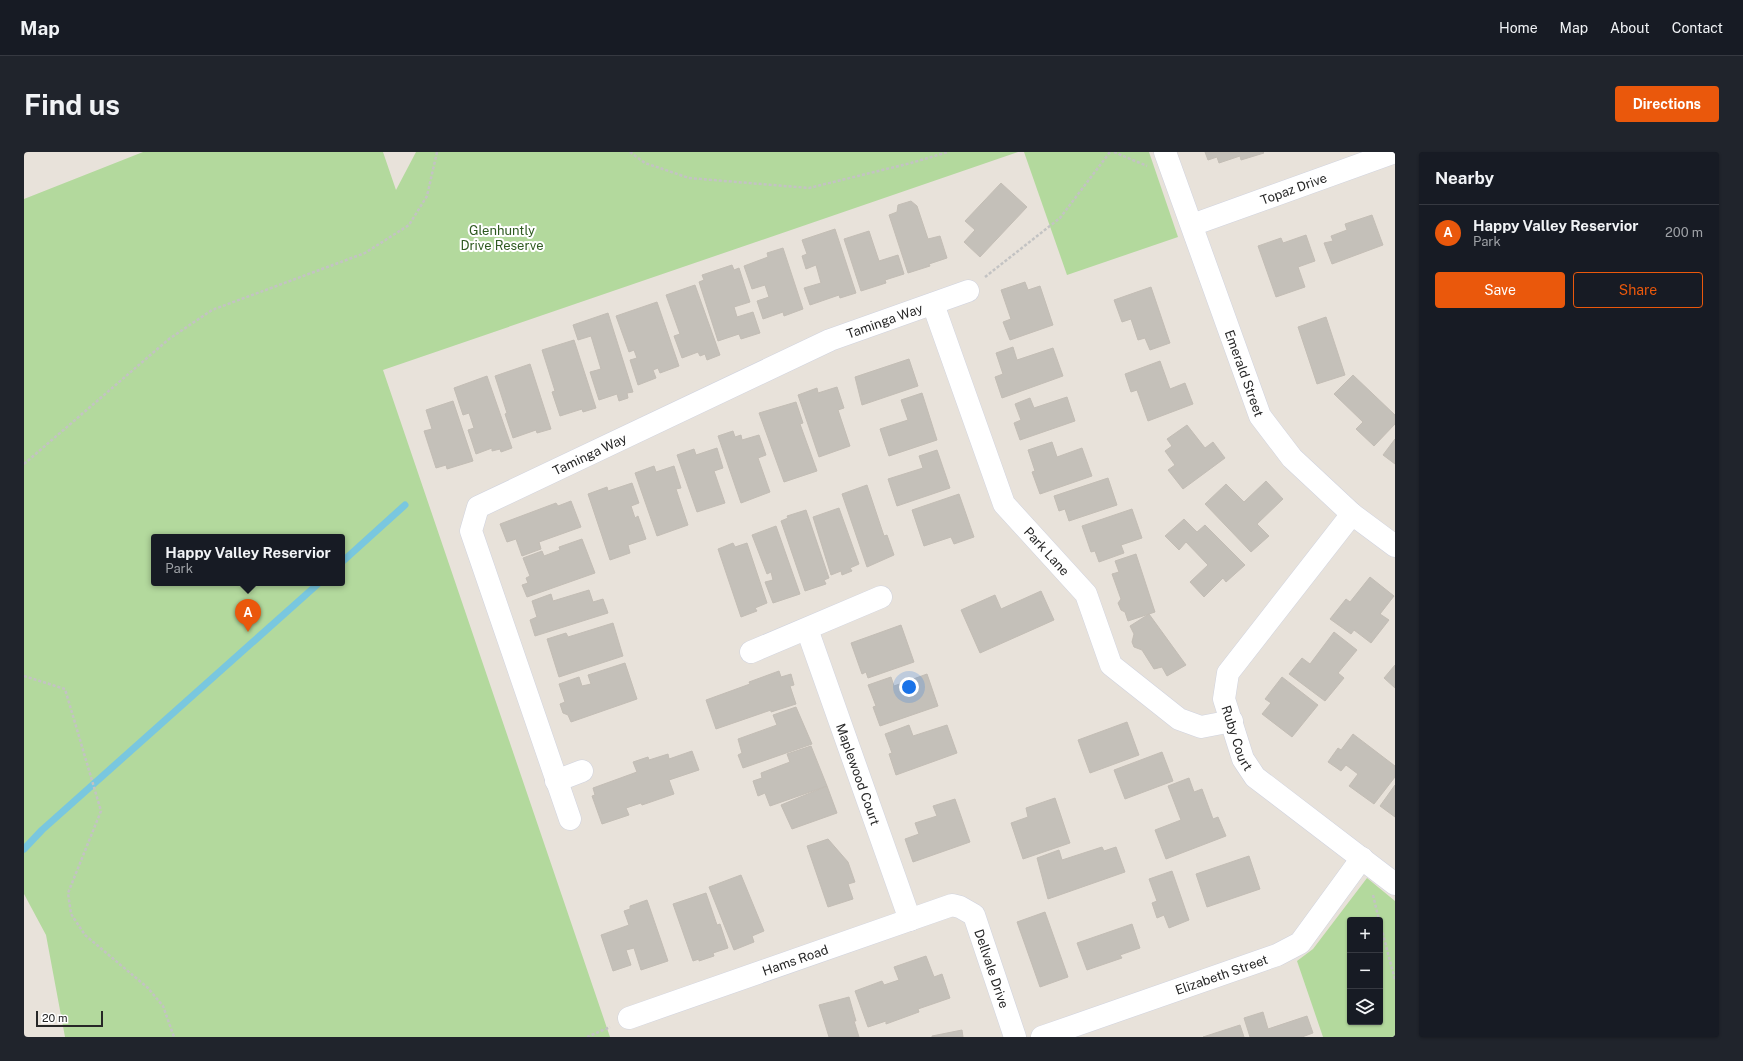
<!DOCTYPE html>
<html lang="en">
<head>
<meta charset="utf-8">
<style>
  body { margin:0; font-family:"Public Sans",sans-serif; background:#20242c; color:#f1f3f6 }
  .controls { position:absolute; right:12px; bottom:12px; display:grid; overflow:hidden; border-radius:4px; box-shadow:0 1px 3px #0004 }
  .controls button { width:36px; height:36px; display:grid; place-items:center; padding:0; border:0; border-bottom:1px solid #363941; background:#171b24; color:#f1f3f6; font:20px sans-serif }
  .scale { position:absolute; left:12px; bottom:10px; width:67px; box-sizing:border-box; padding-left:4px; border:2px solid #272727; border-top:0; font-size:11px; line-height:14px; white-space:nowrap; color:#272727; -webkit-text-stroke:3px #fff; paint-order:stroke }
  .you { position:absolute; left:885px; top:535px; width:14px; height:14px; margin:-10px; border:3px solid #fff; border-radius:50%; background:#1a73e8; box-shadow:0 0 0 6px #1a73e833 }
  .badge { display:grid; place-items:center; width:26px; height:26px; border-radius:50%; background:#ea580c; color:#fff; font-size:13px; font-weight:700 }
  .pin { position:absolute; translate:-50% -33px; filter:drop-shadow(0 1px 2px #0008) }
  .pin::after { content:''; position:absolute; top:21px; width:14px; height:12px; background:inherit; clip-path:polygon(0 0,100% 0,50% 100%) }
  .popup { position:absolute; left:127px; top:382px; width:194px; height:52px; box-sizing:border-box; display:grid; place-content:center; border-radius:4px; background:#171b24; filter:drop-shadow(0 1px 3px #0005); font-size:13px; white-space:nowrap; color:#9ea1a6 }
  .popup b { font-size:15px; color:#f1f3f6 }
  .popup::after { content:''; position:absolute; left:50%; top:100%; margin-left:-8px; border:8px solid transparent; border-top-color:#171b24 }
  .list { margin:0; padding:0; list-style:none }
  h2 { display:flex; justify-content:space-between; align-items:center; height:52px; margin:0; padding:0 16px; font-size:17px }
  h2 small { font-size:13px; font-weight:400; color:#9ea1a6 }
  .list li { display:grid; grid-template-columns:26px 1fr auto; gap:12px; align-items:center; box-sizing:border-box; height:56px; padding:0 16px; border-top:1px solid #363941 }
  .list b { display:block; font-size:15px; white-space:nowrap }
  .list p { margin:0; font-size:13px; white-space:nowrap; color:#9ea1a6 }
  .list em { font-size:13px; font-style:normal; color:#9ea1a6 }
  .actions { display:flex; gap:8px; padding:12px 16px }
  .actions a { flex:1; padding:9px 0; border:1px solid #ea580c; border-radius:4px; text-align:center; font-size:14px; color:#ea580c }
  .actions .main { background:#ea580c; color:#fff }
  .icon { flex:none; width:22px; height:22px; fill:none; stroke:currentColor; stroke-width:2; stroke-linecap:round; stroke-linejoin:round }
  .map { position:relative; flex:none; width:1371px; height:885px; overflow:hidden; border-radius:4px }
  header { display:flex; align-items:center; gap:24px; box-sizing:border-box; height:56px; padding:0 20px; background:#171b24; border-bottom:1px solid #363941 }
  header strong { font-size:19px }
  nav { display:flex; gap:22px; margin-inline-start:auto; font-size:14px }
  .intro { display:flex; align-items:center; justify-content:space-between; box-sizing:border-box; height:96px; padding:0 24px }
  h1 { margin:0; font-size:28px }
  .button { padding:10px 18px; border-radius:4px; background:#ea580c; color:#fff; font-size:14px; font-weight:700 }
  main { display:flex; gap:24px; padding:0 24px }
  aside { flex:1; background:#171b24; border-radius:4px; box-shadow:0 1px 3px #0004 }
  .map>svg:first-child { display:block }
</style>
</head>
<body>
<header>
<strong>Map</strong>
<nav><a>Home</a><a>Map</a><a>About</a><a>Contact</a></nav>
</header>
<div class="intro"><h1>Find us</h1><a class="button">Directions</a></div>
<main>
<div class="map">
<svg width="1371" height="885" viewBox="0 0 1371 885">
  <rect width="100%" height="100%" fill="#e8e2da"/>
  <g fill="#b3d99d" fill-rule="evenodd">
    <path d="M119 0H359L372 38 392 0H994L359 218 586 885H41L22 783 0 742V47ZM130 385H318V431H130Z"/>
    <path d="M1000 0H1125L1154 85 1043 123Z"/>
    <path d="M1343 726 1371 749V885H1299L1273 809 1289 797ZM1326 768H1356V870H1326Z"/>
  </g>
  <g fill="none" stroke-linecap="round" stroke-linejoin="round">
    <g stroke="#79c7df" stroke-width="7">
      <path d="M318 410 381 353"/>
      <path d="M0 697 18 678 295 431"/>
    </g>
  </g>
  <g fill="#c4c0b9" stroke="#c3bdb5">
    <path d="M1181 0H1239L1240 1 1217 8 1216 4 1195 11 1193 5 1184 8Z"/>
    <path d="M977 31 1003 55 956 105 940 90 951 78 941 69Z"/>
    <path d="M887 49 893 54 904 87 916 84 923 106 905 112 906 114 884 121 865 63 873 60 874 53Z"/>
    <path d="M1348 63 1359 93 1308 112 1300 91 1309 89 1307 84 1323 78 1321 72Z"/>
    <path d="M811 77 832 141 816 146 815 143 786 153 780 136 797 131 792 113 782 117 778 104 783 102 778 88Z"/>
    <path d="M845 79 855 109 874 103 880 122 861 128 862 131 837 139 820 87Z"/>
    <path d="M1282 83 1291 109 1274 115 1281 135 1252 145 1234 94 1257 86 1259 91Z"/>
    <path d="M759 96 779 157 760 164 759 160 739 167 733 149 745 145 741 133 728 137 720 114 744 105 743 101Z"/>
    <path d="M708 113 710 118 715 116 726 150 710 155 713 165 729 160 736 181 717 187 715 182 694 189 675 130 680 128 678 123Z"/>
    <path d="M1001 130 1004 138 1016 134 1029 173 986 188 979 170 987 167 977 138Z"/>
    <path d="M671 133 696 203 683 208 681 202 676 204 674 200 658 206 650 184 656 182 642 143Z"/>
    <path d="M1127 135 1146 191 1126 198 1121 186 1114 188 1107 167 1098 170 1090 148Z"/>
    <path d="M633 150 655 214 636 221 634 216 629 218 632 226 614 233 606 208 613 206 610 198 605 200 592 164Z"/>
    <path d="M584 161 609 240 603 241 604 246 595 249 593 242 575 248 566 220 577 217 567 184 554 188 549 173Z"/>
    <path d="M1302 165 1321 223 1293 232 1274 175Z"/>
    <path d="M550 188 572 256 559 260 558 257 536 264 528 240 531 239 518 198Z"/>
    <path d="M989 195 993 208 1029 196 1039 224 978 246 971 225 979 222 972 201Z"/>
    <path d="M885 207 894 234 838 253 831 225Z"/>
    <path d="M1136 209 1146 237 1161 231 1169 252 1124 269 1113 238 1107 240 1101 222Z"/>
    <path d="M506 212 527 277 513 281 512 278 489 286 481 262 483 261 471 224Z"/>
    <path d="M1329 223 1371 263V272L1350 294 1332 277 1339 270 1310 242Z"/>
    <path d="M463 224 488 296 477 300 476 297 468 299V296L452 302 444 278 450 276 445 261 439 263 430 236Z"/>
    <path d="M813 235 820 256 814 258 826 294 795 305 774 243 793 236 794 241Z"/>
    <path d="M898 241 913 288 865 304 856 277 884 268 877 248Z"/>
    <path d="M1043 245 1051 269 996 288 990 271 997 268 991 252 1006 246 1010 256Z"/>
    <path d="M429 249 449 309 423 317 422 313 412 316 400 279 408 277 402 258Z"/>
    <path d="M772 250 779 271 776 272 793 319 760 330 735 261Z"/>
    <path d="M1163 273 1181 296 1189 290 1201 306 1159 337 1144 318 1151 313 1141 299 1148 294 1143 287Z"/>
    <path d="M709 279 711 285 717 283 718 288 735 283 742 303 734 306 746 340 717 351 694 284Z"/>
    <path d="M1371 287V312L1359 303Z"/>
    <path d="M1028 290 1033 305 1058 296 1068 324 1016 342 1008 320 1011 319 1004 298Z"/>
    <path d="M693 296 699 316 690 319 701 351 673 360 653 303 670 297 672 303Z"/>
    <path d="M913 298 926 336 873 354 864 327 899 316 895 304Z"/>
    <path d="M630 314 632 320 650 314 657 336 652 337 664 373 633 384 611 321Z"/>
    <path d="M1084 326 1093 353 1045 369 1041 357 1035 359 1030 344Z"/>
    <path d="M1242 329 1259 347 1233 372 1245 384 1227 400 1181 352 1202 332 1220 350Z"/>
    <path d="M608 331 615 351 607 354 611 366 614 364 622 387 604 393 606 401 586 408 564 342 583 335 584 339Z"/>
    <path d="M843 333 860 384 863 383 870 403 843 415 818 342Z"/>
    <path d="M935 342 950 385 930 392 927 385 900 394 888 358Z"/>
    <path d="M547 349 557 375 515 390 517 397 498 404 492 387 483 390 476 372 532 351 534 354Z"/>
    <path d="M815 356 835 412 826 416 828 419 818 423 817 419 807 423 789 365Z"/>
    <path d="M1108 357 1118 386 1097 393 1100 401 1075 410 1071 399 1067 400 1058 374Z"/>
    <path d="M782 358 805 426 800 428 802 432 781 439 757 369 764 366 763 364Z"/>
    <path d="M1160 367 1173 380 1181 373 1221 413 1202 430 1199 426 1180 445 1166 430 1184 413 1162 390 1155 398 1141 384Z"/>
    <path d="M752 374 776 442 749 451 741 430 749 428 747 420 743 422 728 383Z"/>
    <path d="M558 387 571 421 503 445 498 433 504 431 502 426 506 424 499 406 518 399 520 404 536 398 535 395Z"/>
    <path d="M709 391 711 395 723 391 743 451 731 456 733 459 717 465 694 397Z"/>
    <path d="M1112 402 1131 460 1104 469 1101 460 1097 458 1094 451 1097 447 1088 422 1095 420 1091 409Z"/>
    <path d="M1346 425 1370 444 1356 462 1365 468 1347 491 1330 478 1327 482 1306 467 1322 447 1326 450Z"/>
    <path d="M565 438 569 450 579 447 584 461 511 484 506 468 513 465 508 449 527 442 529 449Z"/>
    <path d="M1017 439 1030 468 956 501 937 458 971 443 977 457Z"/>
    <path d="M1125 462 1162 513 1143 524 1138 515 1130 517 1118 498 1110 495 1108 490 1110 482 1106 474Z"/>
    <path d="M589 471 599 504 535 525 523 487 542 481 544 485Z"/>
    <path d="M877 473 890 510 844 526 842 520 838 522 827 491Z"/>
    <path d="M1310 480 1333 498 1314 521 1320 526 1301 549 1265 522 1278 506 1286 512Z"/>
    <path d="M601 511 613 547 547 570 544 563 539 561 536 552 541 550 535 532 555 525 558 534 567 532 564 523Z"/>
    <path d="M1371 513V536L1360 526Z"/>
    <path d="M755 519 757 525 767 522 770 533 766 534 772 552 747 560V558L692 577 682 548 726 532 725 530Z"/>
    <path d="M903 522 914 554 856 574 849 555 852 554 844 533 867 525 870 534Z"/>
    <path d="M1258 525 1294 553 1268 585 1238 562 1247 551 1241 547Z"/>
    <path d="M772 555 788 592 719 616 714 603 718 601 714 587 753 573 749 563Z"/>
    <path d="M1103 570 1115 603 1066 621 1054 588Z"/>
    <path d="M885 573 889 584 923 573 933 601 872 623 865 602 868 601 861 582Z"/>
    <path d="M1329 582 1371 614V625L1350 652 1325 634 1334 622 1322 613 1317 619 1304 610 1314 596 1317 598Z"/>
    <path d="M787 594 803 634 746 654 741 641 734 644 729 629 738 626 737 621 766 610 763 602Z"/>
    <path d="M668 599 675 618 645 628 650 642 618 653 617 651 602 656 605 663 578 672 568 644 571 643 569 636 613 620 609 610 624 605 625 608 644 602 645 607Z"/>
    <path d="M1138 600 1149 629 1101 647 1090 618Z"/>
    <path d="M1165 626 1170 640 1178 637 1189 667 1194 665 1202 684 1142 707 1131 678 1157 668 1144 634Z"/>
    <path d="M1371 633V665L1356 654Z"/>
    <path d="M803 634 813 661 768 677 757 653Z"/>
    <path d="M1031 646 1046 691 999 707 987 671 1004 665 1002 656Z"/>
    <path d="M931 647 946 690 889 710 881 687 895 682 891 671 913 664 909 654Z"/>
    <path d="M804 687 824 710 831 730 824 732 829 747 804 755 783 694Z"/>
    <path d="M1078 695 1080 699 1092 695 1101 720 1024 747 1013 706 1035 698 1038 708Z"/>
    <path d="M1225 704 1236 737 1183 755 1172 722Z"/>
    <path d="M1148 719 1165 768 1145 776 1140 763 1133 766 1128 751 1133 749 1125 727Z"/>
    <path d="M717 723 740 779 728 784 730 790 710 798 685 735Z"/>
    <path d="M682 741 693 773 696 772 704 796 689 801 690 804 675 809V807L669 809 649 752Z"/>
    <path d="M623 748 644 809 617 818 610 796 602 798 607 813 589 819 577 783 605 773 600 759 606 757V754Z"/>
    <path d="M1021 760 1044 825 1016 835 993 770Z"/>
    <path d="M1108 772 1116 796 1096 803 1098 806 1063 818 1053 791Z"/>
    <path d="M902 804 910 825 918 822 926 846 894 857 895 860 862 872V869L844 875 831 839 858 829 860 833 875 828 870 815Z"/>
    <path d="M825 845 832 869H830L835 885H805L795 853Z"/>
    <path d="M1239 860 1244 877 1283 864 1289 881 1278 885H1226L1220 866Z"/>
    <path d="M1216 873 1220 885H1179Z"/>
    <path d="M938 878 939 885H908V884Z"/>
  </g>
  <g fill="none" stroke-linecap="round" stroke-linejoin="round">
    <g stroke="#d0d3df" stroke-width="23">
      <g id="minor">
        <path id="s1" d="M1141 0 1236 264 1268 306 1328 362 1371 394"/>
        <path id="s2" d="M1168 73 1371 0"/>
        <path id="s3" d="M909 152 980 352 1062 442 1087 513 1155 567 1177 575 1208 569"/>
        <path id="s4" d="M1328 362 1204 521 1200 547 1219 607 1231 625 1371 732"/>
        <path id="s5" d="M783 477 886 768"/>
        <path d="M727 500 857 445"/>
        <path d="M532 629 558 619"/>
        <path id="s6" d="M546 667 447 379 454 355 806 188 944 139"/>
        <path id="s7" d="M605 866 928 753 936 755 950 763 991 885"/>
        <path id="s8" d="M1018 885 1253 803 1276 791 1338 706"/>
      </g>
    </g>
    <g stroke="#c3c3c3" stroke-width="2.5" stroke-dasharray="3 2" stroke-linecap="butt">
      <path d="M606 0 621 11 665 26 785 36 887 11 924 0"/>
      <path d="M1090 0 1123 14"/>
      <path d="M961 125 1036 66 1086 0"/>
      <path d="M0 312 145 187 188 158 341 101 385 73 403 44 413 0"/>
      <path d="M0 524 41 537 77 659 44 741 47 762 61 783 124 836 139 854 150 885"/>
      <path d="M1349 743 1355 768"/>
      <path d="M1356 771 1371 828"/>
      <path d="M563 885 586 875"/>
    </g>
    <use href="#minor" stroke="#fff" stroke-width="22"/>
  </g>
  <g text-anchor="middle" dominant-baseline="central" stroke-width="4" stroke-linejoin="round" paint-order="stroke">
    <g font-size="13" fill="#272727" stroke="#fff">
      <text stroke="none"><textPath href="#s2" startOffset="108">Topaz Drive</textPath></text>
      <text stroke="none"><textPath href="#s6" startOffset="777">Taminga Way</textPath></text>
      <text stroke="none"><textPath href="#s1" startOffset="235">Emerald Street</textPath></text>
      <text stroke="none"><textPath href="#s6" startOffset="453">Taminga Way</textPath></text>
      <text stroke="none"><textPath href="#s3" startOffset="276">Park Lane</textPath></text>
      <text stroke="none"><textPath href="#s4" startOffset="269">Ruby Court</textPath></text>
      <text stroke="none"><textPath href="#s5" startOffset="154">Maplewood Court</textPath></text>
      <text stroke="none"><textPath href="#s7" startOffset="176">Hams Road</textPath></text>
      <text stroke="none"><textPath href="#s7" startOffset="423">Dellvale Drive</textPath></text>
      <text stroke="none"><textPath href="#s8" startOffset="190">Elizabeth Street</textPath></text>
    </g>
    <g font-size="13" fill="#2f5a21" stroke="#fff">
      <text x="478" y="78">Glenhuntly<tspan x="478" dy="15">Drive Reserve</tspan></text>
    </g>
  </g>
</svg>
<div class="controls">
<button>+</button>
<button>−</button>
<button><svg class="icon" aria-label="layers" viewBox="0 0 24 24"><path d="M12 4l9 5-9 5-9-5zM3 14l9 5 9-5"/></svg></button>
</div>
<div class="scale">20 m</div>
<div class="you"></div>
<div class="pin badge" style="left:224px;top:480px">A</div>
<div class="popup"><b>Happy Valley Reservior</b>Park</div>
</div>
<aside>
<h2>Nearby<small></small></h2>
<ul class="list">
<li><span class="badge">A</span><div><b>Happy Valley Reservior</b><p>Park</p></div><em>200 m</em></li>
</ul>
<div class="actions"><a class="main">Save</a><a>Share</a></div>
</aside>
</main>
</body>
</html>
